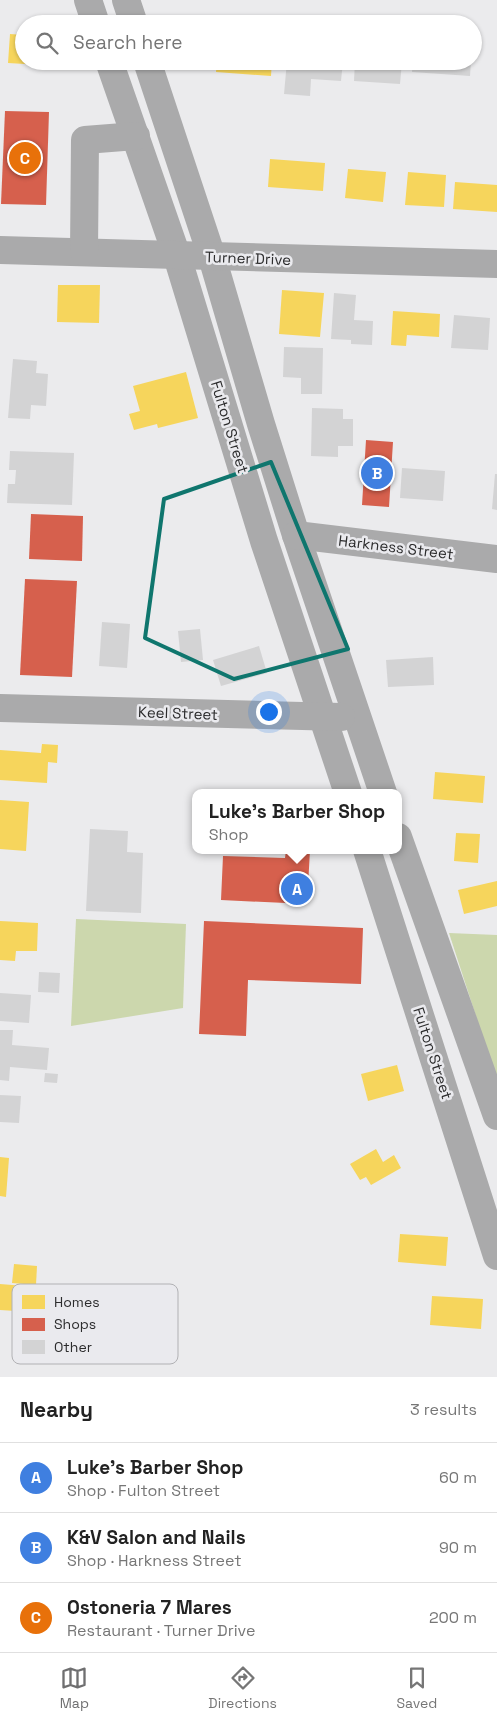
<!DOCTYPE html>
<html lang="en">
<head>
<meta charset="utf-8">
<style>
  body { margin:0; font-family:"Space Grotesk",sans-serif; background:#f6f6f6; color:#222 }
  .you { position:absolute; left:268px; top:711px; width:18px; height:18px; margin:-12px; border:4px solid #fff; border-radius:50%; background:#1a73e8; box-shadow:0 0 0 8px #1a73e833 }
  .badge { display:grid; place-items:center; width:32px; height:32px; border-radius:50%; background:#6f6f70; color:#fff; font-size:16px; font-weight:700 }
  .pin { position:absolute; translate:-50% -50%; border:2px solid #fff; box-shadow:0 1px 5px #0006 }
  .popup { position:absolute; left:192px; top:789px; width:210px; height:65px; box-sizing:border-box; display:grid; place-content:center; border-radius:10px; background:#fff; filter:drop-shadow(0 1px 4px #0005); font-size:16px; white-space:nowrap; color:#767676 }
  .popup b { font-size:19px; color:#222 }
  .popup::after { content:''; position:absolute; left:50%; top:100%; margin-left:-10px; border:10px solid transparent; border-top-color:#fff }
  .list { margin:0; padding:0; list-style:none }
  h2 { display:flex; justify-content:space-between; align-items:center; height:65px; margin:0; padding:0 20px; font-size:21px }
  h2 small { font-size:16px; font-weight:400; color:#767676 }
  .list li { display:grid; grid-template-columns:32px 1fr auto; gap:15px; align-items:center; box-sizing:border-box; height:70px; padding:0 20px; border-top:1px solid #e0e0e0 }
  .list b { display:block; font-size:19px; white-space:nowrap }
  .list p { margin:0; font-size:16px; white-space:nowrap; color:#767676 }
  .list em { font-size:16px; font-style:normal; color:#767676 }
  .icon { flex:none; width:28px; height:28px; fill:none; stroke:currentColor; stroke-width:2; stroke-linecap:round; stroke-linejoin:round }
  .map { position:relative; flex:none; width:497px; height:1377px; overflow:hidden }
  .search { position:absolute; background:#fff; box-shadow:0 1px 4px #0004; left:15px; right:15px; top:15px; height:55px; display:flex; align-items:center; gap:12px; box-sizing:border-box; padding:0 18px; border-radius:28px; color:#767676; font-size:19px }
  .sheet { height:275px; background:#fff }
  nav { display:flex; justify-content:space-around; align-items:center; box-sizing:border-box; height:70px; border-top:1px solid #e0e0e0; background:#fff; font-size:14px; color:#767676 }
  nav a { display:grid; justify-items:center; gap:2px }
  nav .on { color:#6f6f70 }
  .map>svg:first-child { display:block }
</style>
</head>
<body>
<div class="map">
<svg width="497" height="1377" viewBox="0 0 497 1377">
  <rect width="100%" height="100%" fill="#ebebed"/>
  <g fill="#ccd7ad">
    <path d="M76 919 186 924 183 1008 71 1026Z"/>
    <path d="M449 933 497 935V1081Z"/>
  </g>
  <g fill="#f6d55c">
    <path d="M10 34 24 35V61H58V66L8 63Z"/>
    <path d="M217 61H272L271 76 216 72Z"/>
    <path d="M270 159 325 163 323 191 268 187Z"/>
    <path d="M348 169 386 172 383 202 345 198Z"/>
    <path d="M408 172 446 175 444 207 405 205Z"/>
    <path d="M455 182 497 185V212L453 209Z"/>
    <path d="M58 285H100L99 323 57 322Z"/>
    <path d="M282 290 324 293 320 337 279 334Z"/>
    <path d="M393 311 440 314 439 337 407 335 406 346 391 345Z"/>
    <path d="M186 372 198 418 158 428 157 424 134 430 129 414 140 411 133 386Z"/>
    <path d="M42 744 58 745 57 763 48 762 47 783 0 780V750L41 753Z"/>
    <path d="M435 772 485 776 483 803 433 799Z"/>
    <path d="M0 800 29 802 26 851 0 849Z"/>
    <path d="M456 833 480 834 478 863 454 861Z"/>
    <path d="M497 881V906L464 914 458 890Z"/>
    <path d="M0 921 38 923 37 951H16L15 961 0 960Z"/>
    <path d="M397 1065 404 1091 368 1101 361 1074Z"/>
    <path d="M376 1149 383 1162 394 1155 401 1168 371 1185 366 1177 360 1180 350 1164Z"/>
    <path d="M0 1157 9 1158 6 1197 0 1196Z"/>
    <path d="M400 1234 448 1237 446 1266 398 1262Z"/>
    <path d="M14 1264 37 1266 36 1285 12 1283Z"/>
    <path d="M0 1284 49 1288 47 1313 0 1310Z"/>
    <path d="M432 1296 483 1299 481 1329 430 1325Z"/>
  </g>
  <g fill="#d6604d">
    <path d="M5 111 49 112 46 205 1 204Z"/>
    <path d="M366 440 393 442 389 507 362 505Z"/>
    <path d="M31 514 83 516 82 561 29 559Z"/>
    <path d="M25 579 77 581 72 677 20 675Z"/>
    <path d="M286 850H310L307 904 221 900 223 856 285 858Z"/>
    <path d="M204 921 363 928 361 984 248 980 246 1036 199 1034Z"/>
  </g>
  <g fill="#d3d3d4">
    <path d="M287 61H343L341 81 311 79 310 96 284 94Z"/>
    <path d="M355 61H402L400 84 354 81Z"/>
    <path d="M413 61H471L470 76 412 72Z"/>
    <path d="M334 293 356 295 354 320 373 321 372 345 351 344V340L331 339Z"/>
    <path d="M454 315 490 318 488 350 451 348Z"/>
    <path d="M284 347 323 348 322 394H301V378L283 377Z"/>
    <path d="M13 359 37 361 36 373 48 374 46 406 31 405 30 419 8 418Z"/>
    <path d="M312 408 343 409V419H353V446H338V457L311 456Z"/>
    <path d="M10 451 74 453 72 505 7 503 8 484H15L16 470H9Z"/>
    <path d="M402 468 445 471 443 501 400 498Z"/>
    <path d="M495 474H497V510L492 509Z"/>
    <path d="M102 622 130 624 127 668 99 666Z"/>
    <path d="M200 629 203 660 181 662 178 631Z"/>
    <path d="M259 646 267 673 221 686 213 660Z"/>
    <path d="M433 657 434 685 388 687 386 660Z"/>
    <path d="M90 829 128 831 127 852 143 853 141 913 86 911Z"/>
    <path d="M39 972 60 973 59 993 38 992Z"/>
    <path d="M0 993 31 995 29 1023 0 1021Z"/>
    <path d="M0 1030H13L12 1045 49 1048 47 1070 10 1067 9 1081 0 1080Z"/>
    <path d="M45 1073 58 1074 57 1083 44 1082Z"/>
    <path d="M0 1095 21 1096 19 1123 0 1122Z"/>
  </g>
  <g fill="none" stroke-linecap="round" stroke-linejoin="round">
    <g stroke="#aaaaab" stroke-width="28">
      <path d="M88 0 96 24"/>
      <path d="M126 0 134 24"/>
      <path d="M109 61 177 256 264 541 348 793"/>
      <path d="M147 61 212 257 261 424 296 535 383 793"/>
      <path d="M0 250 497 264"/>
      <path d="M84 252 85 140 136 136"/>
      <path d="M296 535 497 559"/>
      <path d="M0 708 341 717"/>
      <path d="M398 837 497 1116"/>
      <path d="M367 850 497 1256"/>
    </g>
  </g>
  <path fill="none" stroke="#0f766e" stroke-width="4" stroke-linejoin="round" d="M271 462 348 649 234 679 145 638 164 499Z"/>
  <g text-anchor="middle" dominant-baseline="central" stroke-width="5" stroke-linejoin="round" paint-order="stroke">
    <g font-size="15" fill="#2c2c2d" stroke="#eaeaee">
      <text transform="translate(248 258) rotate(2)">Turner Drive</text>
      <text transform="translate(230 427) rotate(73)">Fulton Street</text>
      <text transform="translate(396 547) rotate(7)">Harkness Street</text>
      <text transform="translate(178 713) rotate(2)">Keel Street</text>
      <text transform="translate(433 1053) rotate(72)">Fulton Street</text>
    </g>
  </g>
  <rect x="12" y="1284" width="166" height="80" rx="8" fill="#eaeaee" stroke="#b1b1b4" stroke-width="1"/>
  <rect x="22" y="1295" width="23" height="14" fill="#f6d55c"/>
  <rect x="22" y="1318" width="23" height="13" fill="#d6604d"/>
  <rect x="22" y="1340" width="23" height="14" fill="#d3d3d4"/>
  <g font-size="14" fill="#2c2c2d">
    <text x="54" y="1307">Homes</text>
    <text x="54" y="1329">Shops</text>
    <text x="54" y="1352">Other</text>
  </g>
</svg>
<div class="you"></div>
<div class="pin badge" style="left:297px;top:889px;background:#3f7fe0">A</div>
<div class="popup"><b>Luke's Barber Shop</b>Shop</div>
<div class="pin badge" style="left:377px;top:473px;background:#3f7fe0">B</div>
<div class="pin badge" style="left:25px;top:158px;background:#e8710a">C</div>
<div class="search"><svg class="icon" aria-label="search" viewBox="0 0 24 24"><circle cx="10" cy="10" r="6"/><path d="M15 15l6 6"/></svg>Search here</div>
</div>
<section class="sheet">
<h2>Nearby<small>3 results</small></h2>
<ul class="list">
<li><span class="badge" style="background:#3f7fe0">A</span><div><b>Luke's Barber Shop</b><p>Shop · Fulton Street</p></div><em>60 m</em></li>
<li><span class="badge" style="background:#3f7fe0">B</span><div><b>K&amp;V Salon and Nails</b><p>Shop · Harkness Street</p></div><em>90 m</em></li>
<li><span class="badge" style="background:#e8710a">C</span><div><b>Ostoneria 7 Mares</b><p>Restaurant · Turner Drive</p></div><em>200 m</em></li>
</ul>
</section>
<nav>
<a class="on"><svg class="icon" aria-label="map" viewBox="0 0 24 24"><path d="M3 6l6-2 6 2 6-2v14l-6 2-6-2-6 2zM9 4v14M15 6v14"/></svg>Map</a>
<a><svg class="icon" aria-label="directions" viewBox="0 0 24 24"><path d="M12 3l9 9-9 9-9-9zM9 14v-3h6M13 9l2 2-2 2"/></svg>Directions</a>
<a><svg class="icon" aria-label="saved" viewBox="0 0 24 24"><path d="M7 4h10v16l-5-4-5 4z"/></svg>Saved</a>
</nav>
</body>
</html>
